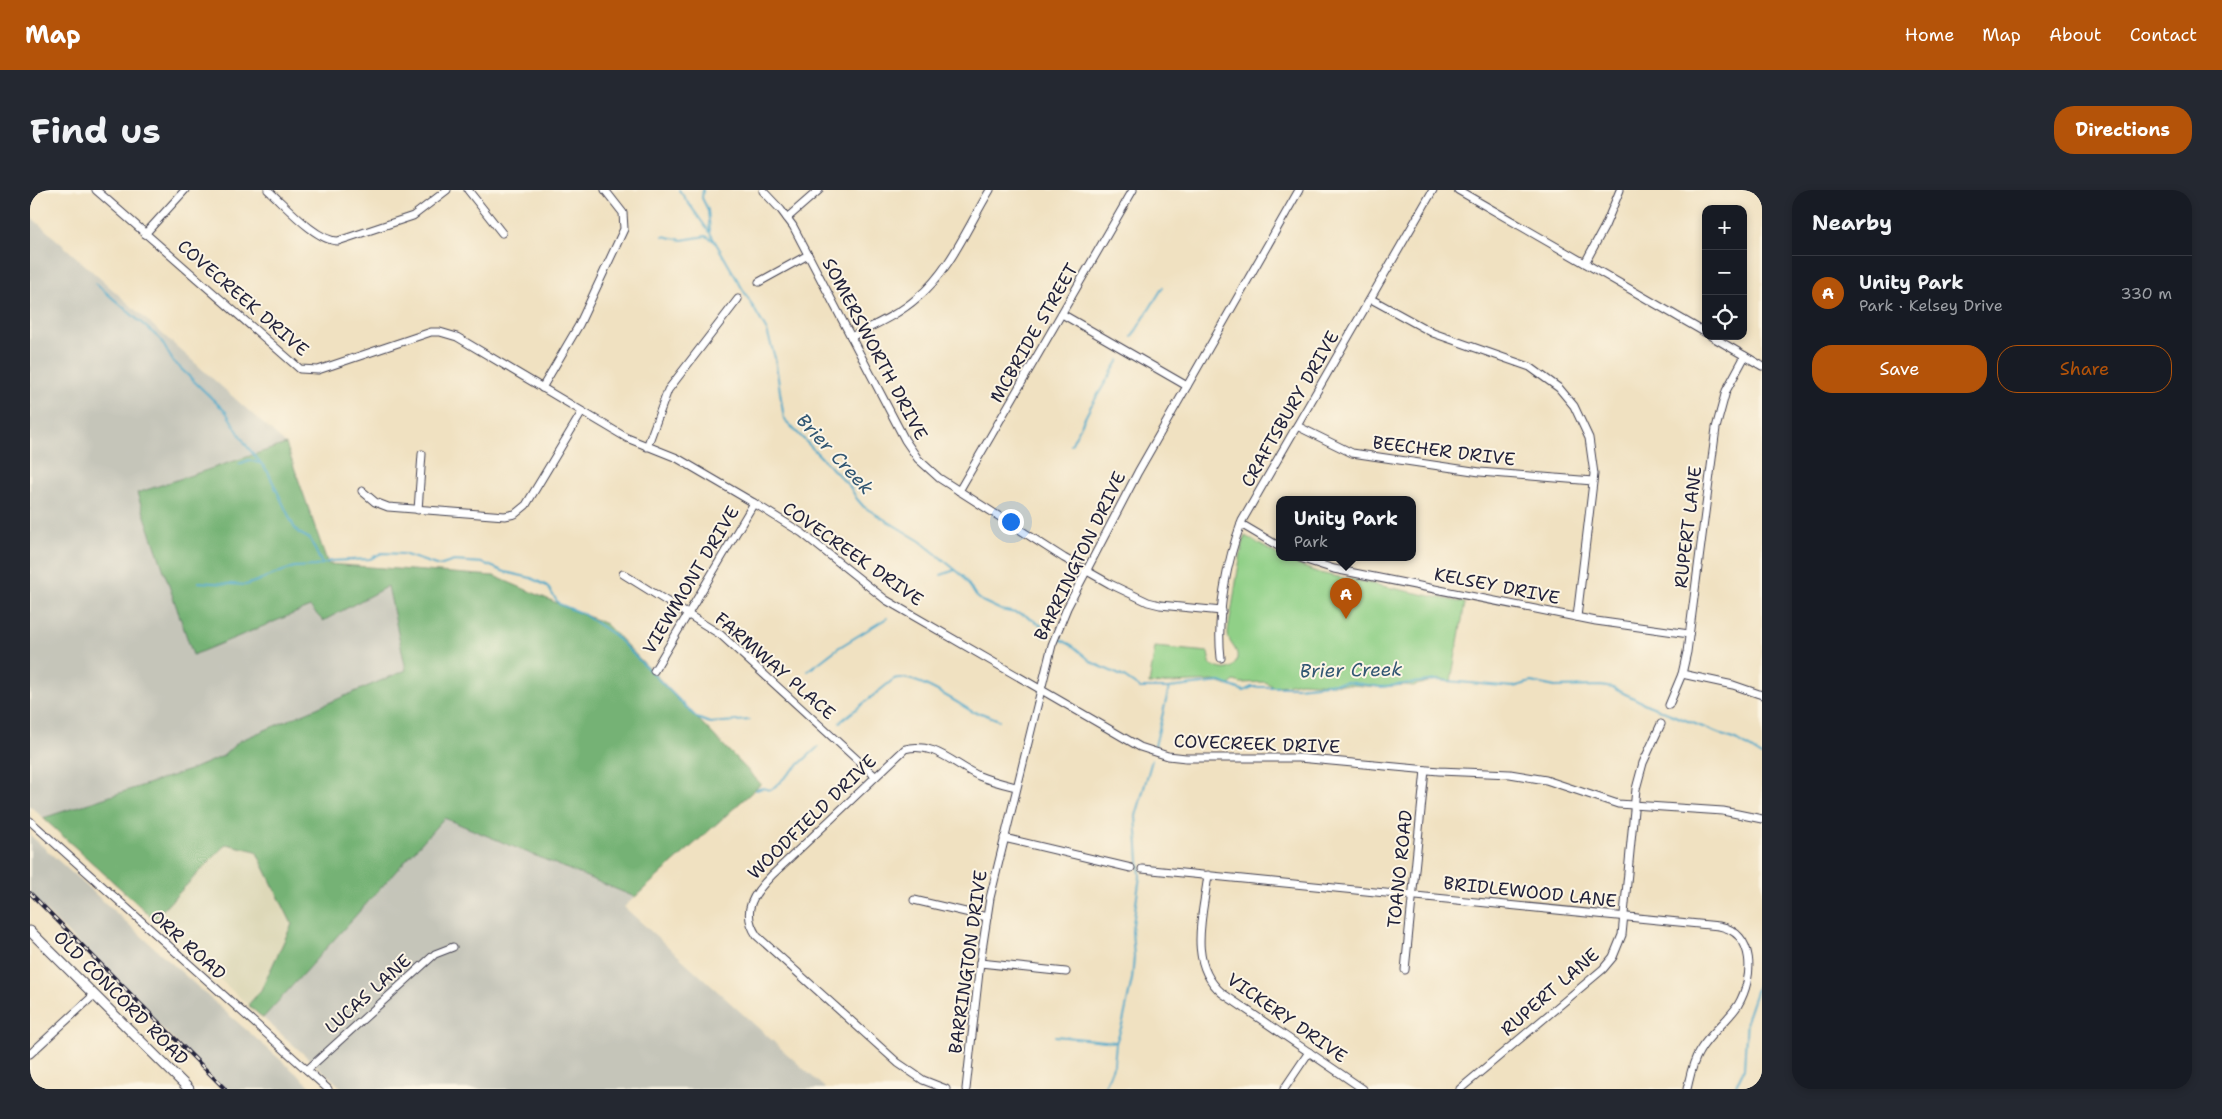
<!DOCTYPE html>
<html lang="en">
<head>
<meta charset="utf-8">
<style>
  body { margin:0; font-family:"Shantell Sans",sans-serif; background:#242831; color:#f1f3f6 }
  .controls { position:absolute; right:15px; top:15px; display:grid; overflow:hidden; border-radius:10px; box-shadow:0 2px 8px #0003 }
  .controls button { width:45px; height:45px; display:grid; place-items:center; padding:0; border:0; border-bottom:1px solid #363941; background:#171b24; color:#f1f3f6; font:25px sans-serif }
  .you { position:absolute; left:980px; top:331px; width:18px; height:18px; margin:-12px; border:4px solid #fff; border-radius:50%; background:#1a73e8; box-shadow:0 0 0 8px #1a73e833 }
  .badge { display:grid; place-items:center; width:32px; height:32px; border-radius:50%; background:#b45309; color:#fff; font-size:16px; font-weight:700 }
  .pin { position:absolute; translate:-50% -41px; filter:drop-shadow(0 1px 2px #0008) }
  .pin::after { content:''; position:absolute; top:26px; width:18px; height:15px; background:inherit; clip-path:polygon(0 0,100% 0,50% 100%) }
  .popup { position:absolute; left:1246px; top:306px; width:140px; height:65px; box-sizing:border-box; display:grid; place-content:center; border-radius:10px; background:#171b24; filter:drop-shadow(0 1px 4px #0005); font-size:16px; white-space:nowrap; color:#9ea1a6 }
  .popup b { font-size:19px; color:#f1f3f6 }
  .popup::after { content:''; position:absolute; left:50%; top:100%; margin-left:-10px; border:10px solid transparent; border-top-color:#171b24 }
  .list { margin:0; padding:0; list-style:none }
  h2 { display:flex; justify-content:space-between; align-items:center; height:65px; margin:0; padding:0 20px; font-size:21px }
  h2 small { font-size:16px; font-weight:400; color:#9ea1a6 }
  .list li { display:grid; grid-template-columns:32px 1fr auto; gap:15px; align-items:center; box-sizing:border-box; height:75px; padding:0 20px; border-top:1px solid #363941 }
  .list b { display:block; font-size:19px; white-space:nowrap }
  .list p { margin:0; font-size:16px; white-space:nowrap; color:#9ea1a6 }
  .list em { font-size:16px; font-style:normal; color:#9ea1a6 }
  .actions { display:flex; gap:10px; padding:15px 20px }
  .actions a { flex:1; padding:11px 0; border:1px solid #b45309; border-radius:20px; text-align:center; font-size:18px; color:#b45309 }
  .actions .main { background:#b45309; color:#fff }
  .icon { flex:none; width:28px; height:28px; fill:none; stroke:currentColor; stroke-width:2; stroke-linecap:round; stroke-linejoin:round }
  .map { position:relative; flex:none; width:1732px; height:899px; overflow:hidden; border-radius:20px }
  header { display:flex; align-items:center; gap:30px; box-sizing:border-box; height:70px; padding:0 25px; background:#b45309; color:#fff }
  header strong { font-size:24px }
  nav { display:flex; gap:28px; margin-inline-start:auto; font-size:18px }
  .intro { display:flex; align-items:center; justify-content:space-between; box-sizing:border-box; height:120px; padding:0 30px }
  h1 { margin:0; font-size:35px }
  .button { padding:12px 22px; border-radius:20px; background:#b45309; color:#fff; font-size:18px; font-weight:700 }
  main { display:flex; gap:30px; padding:0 30px }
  aside { flex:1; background:#171b24; border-radius:20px; box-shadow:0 2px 8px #0003 }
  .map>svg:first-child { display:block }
</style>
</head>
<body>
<header>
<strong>Map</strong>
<nav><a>Home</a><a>Map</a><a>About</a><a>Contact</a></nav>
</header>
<div class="intro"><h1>Find us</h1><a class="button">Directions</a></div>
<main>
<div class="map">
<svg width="1732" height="899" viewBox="0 0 1732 899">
  <rect width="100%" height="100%" fill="#fcf5e5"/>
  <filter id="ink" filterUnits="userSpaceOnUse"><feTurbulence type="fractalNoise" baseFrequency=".02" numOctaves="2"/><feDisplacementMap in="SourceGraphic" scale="10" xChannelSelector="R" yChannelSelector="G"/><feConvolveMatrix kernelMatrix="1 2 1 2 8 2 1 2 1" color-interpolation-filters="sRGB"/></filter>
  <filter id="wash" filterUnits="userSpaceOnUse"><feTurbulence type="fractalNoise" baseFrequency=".0096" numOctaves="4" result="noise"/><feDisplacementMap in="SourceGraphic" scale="20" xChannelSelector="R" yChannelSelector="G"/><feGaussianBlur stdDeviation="1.12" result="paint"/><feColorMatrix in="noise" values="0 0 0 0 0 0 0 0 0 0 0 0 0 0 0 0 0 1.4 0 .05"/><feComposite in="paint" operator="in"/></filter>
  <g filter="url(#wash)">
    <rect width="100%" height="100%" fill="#f0e1c1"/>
    <path fill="#ddd8b8" d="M196 653 226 661 262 734 231 800 218 815 124 729Z"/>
    <g fill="#c5c5b9">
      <path d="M0 26 256 254 107 303 164 465 280 417 293 431 358 395 376 480 209 551 193 566 160 580 13 628 0 616Z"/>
      <path d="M414 628 605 707 594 717 796 899H313L233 828Z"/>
      <path d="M0 645 190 817 284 899H192L0 705Z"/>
    </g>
    <path fill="#90d087" stroke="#597961" d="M1215 346 1250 366V368L1289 383 1435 413 1421 491 1409 489 1383 496 1375 495 1351 497 1271 492 1244 497 1235 492 1211 493 1204 491 1198 496 1184 491 1119 494 1125 457 1178 462 1180 474C1189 480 1204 484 1207 468 1209 459 1198 454 1198 444 1198 436 1201 426 1202 418 1206 393 1209 370 1215 346Z"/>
    <path fill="#74b274" stroke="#4b6a58" d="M256 254 298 374 464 386 576 434 731 594 605 707 414 628 233 828 218 815 231 800 262 734 226 661 196 654 124 729 13 628 160 580 193 566 209 551 376 480 358 396 293 431 280 417 163 465 107 303Z"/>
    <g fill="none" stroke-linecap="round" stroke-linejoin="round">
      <g stroke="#49a6c8" stroke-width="2">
        <path d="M649 0 680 43 737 141 745 168 754 229 820 297 827 309 834 317 890 351 933 386 946 406 952 411 971 420 995 425 1020 441"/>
        <path d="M673 0 672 8 678 20 680 41"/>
        <path d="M633 46 652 50 676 46 684 51"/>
        <path d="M65 93 130 149 143 171 196 222 216 255 238 282 264 337 269 343 280 349 291 372"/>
        <path d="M1102 147 1133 97"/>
        <path d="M1041 255 1061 216 1089 170"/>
        <path d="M209 274 219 270 229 273"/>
        <path d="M911 385 925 380"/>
        <path d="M168 392 216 395 264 377 286 376 301 371 340 369 352 363 373 364 409 376 424 371 453 373 475 382 501 388 517 396 529 414 553 424 584 445 667 528 680 533 720 530"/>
        <path d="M1013 447 1017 439"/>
        <path d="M1030 449 1043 456 1063 473 1094 487 1110 498H1139L1190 492 1214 501 1222 497H1267L1317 492 1351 497 1407 490 1483 497 1501 492 1525 497 1571 496 1583 498 1618 515 1710 552 1732 566"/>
        <path d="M778 481 808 458 857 428"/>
        <path d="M810 532 864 489C882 482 926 512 943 522L951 523 969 530"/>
        <path d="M1125 556 1139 498"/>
        <path d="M726 600 733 598 741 600 788 557"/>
        <path d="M1732 729V737"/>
        <path d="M1025 846 1085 852"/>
        <path d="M1074 899 1084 874 1086 853 1093 832 1102 789 1104 767 1102 741 1110 686 1106 626 1122 570"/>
        <path d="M1704 899 1714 879 1717 828 1732 784"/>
      </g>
    </g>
  </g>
  <g filter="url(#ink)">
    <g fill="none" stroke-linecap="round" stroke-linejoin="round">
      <g stroke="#413f4f" stroke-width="9">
        <g id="street">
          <path d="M66 0 270 179 288 180 401 142H410L427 147 597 248 647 268 724 313 772 343 856 410 1110 557 1138 566 1156 568H1269L1409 581 1480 584 1516 590 1588 614 1693 621 1732 629"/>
          <path d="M238 0C255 15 286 51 308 51L383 26 417 0"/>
          <path d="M438 0 472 43"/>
          <path d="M1428 0 1676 143"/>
          <path d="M733 1 751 20 763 36 875 250 888 269 909 288 1034 368 1080 394 1118 412 1130 415 1192 421"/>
          <path d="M757 28 789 0"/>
          <path d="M115 44 155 0"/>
          <path d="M1555 73 1575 36 1590 0"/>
          <path d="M729 92 778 65"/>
          <path d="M1341 109 1403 143 1500 177 1529 198 1544 216 1559 248 1564 284 1547 427"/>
          <path d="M1032 124 1157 196"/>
          <path d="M1681 146 1732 176"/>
          <path d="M821 147C844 135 868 125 887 108 920 81 938 36 960 0"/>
          <path d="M512 198 549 135 594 39 593 23 575 0"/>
          <path d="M1267 236 1322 263 1450 282 1563 291"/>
          <path d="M617 257 638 200 708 109"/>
          <path d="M332 301 345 312 358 317 475 326 485 324 496 315 552 222"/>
          <path d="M929 301 1103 0"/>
          <path d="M388 320 392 264"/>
          <path d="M1211 334 1250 357"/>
          <path d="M1270 368 1304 379 1566 431 1659 444"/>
          <path d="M593 384 691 445 845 586"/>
          <path d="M1191 468C1186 426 1197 370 1212 331L1403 0"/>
          <path d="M624 481 724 313"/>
          <path d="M1652 484 1703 495 1732 505"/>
          <path d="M1639 515 1652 484 1657 462 1686 238 1696 201 1715 166"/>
          <path d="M0 631 298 899"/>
          <path d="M974 648 1101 678"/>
          <path d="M1112 679 1689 736C1726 743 1724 788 1708 815 1697 832 1679 844 1669 862 1662 873 1660 887 1657 899"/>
          <path d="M1178 685C1173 726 1157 773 1192 803L1333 899"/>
          <path d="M884 710 957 727"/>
          <path d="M950 773 1036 782"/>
          <path d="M1375 780 1395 580"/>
          <path d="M0 864 64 805"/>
          <path d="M277 880 405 764 423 757"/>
          <path d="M916 899 893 890 868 873 727 746C710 721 724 703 742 685L875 559C903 551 925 575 949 586 961 591 974 594 986 597"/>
          <path d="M936 899 950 773 960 708 1022 455 1037 418 1108 282 1269 0"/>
          <path d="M1254 899 1279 862"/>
          <path d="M1430 899 1573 779 1583 767 1592 745 1606 599 1613 573 1631 534"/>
        </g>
      </g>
      <g stroke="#413f4f" stroke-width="11">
        <path id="secondary" d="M0 741 159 899"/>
      </g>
      <use href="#street" stroke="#fff" stroke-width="7"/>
      <use href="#secondary" stroke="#fff" stroke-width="9"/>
      <g stroke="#22223b" stroke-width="4">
        <path id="rail" d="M0 703 195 899"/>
      </g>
      <use href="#rail" stroke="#fcf5e5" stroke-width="2" stroke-dasharray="5.5" stroke-linecap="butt"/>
    </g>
  </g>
  <g text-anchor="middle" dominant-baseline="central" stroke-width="4" stroke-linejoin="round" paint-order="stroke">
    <g font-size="18" fill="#22223b" stroke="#fcf5e5">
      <text transform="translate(213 108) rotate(41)">COVECREEK DRIVE</text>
      <text transform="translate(1004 143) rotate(-60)">MCBRIDE STREET</text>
      <text transform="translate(845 159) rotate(62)">SOMERSWORTH DRIVE</text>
      <text transform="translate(1260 219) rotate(-60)">CRAFTSBURY DRIVE</text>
      <text transform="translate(1414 261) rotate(7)">BEECHER DRIVE</text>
      <text transform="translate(1658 337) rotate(-83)">RUPERT LANE</text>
      <text transform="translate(823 364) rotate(35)">COVECREEK DRIVE</text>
      <text transform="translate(1050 366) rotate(-64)">BARRINGTON DRIVE</text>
      <text transform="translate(661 390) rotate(-59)">VIEWMONT DRIVE</text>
      <text transform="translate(1467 396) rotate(11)">KELSEY DRIVE</text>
      <text transform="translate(745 476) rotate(41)">FARMWAY PLACE</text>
      <text transform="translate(1227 554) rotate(2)">COVECREEK DRIVE</text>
      <text transform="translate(782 627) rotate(-44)">WOODFIELD DRIVE</text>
      <text transform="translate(1370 679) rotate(-84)">TOANO ROAD</text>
      <text transform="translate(1500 702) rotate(6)">BRIDLEWOOD LANE</text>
      <text transform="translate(158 755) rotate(42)">ORR ROAD</text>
      <text transform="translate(938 772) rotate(-82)">BARRINGTON DRIVE</text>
      <text transform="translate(1520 802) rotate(-41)">RUPERT LANE</text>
      <text transform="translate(338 804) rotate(-42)">LUCAS LANE</text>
      <text transform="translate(91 808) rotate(45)">OLD CONCORD ROAD</text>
      <text transform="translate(1257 828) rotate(35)">VICKERY DRIVE</text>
    </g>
    <g font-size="19" font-style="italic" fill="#325773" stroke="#fcf5e5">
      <text transform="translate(805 264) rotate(47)">Brier Creek</text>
      <text transform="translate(1321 480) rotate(-1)">Brier Creek</text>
    </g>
  </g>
</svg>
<div class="controls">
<button>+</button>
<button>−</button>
<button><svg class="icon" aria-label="locate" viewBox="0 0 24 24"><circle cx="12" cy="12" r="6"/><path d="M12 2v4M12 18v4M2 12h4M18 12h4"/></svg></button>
</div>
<div class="you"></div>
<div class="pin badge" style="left:1316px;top:429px">A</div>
<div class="popup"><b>Unity Park</b>Park</div>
</div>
<aside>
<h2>Nearby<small></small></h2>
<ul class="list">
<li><span class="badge">A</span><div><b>Unity Park</b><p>Park · Kelsey Drive</p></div><em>330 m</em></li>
</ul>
<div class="actions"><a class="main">Save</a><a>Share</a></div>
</aside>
</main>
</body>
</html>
